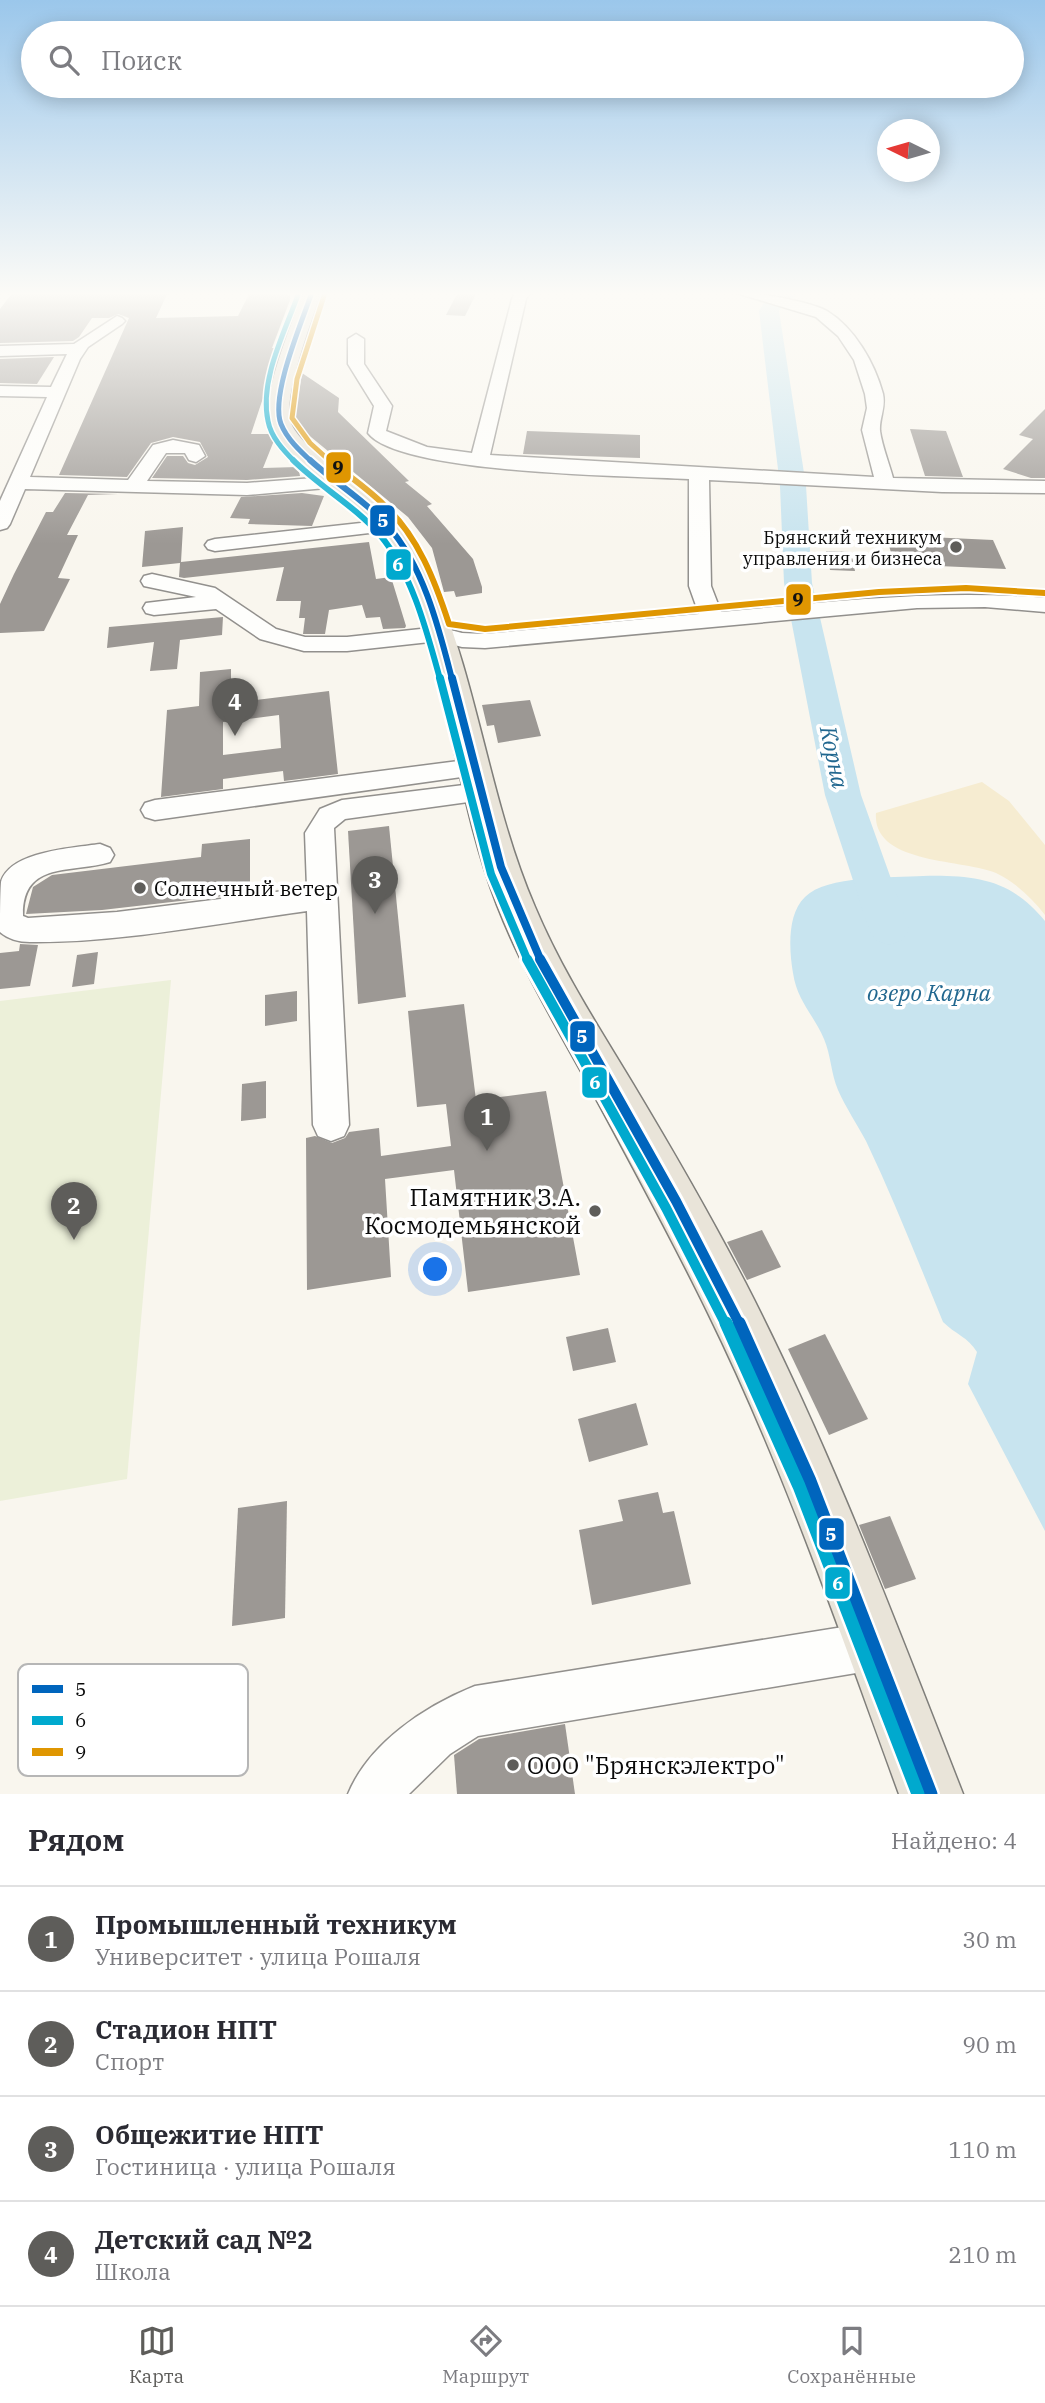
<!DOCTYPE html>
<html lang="ru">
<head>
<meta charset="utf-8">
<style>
  body { margin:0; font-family:"IBM Plex Serif",serif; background:#f2f2f3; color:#2b2b33 }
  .compass { position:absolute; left:877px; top:119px; width:63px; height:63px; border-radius:50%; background:#fff; box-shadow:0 4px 18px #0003; rotate:275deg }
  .you { position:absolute; left:436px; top:1270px; width:24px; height:24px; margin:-18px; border:5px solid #fff; border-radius:50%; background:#1a73e8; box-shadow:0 0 0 10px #1a73e833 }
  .badge { display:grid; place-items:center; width:46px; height:46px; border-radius:50%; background:#5e5d5a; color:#fff; font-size:23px; font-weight:700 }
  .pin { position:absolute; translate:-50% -58px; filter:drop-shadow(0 2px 4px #0008) }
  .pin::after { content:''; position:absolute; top:37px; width:24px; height:21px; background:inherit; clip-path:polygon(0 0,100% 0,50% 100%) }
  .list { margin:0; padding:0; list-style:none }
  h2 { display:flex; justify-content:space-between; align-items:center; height:91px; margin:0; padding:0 28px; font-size:30px }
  h2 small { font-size:23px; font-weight:400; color:#7c7c81 }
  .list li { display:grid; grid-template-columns:46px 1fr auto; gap:21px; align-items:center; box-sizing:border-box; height:105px; padding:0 28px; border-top:2px solid #e1e1e2 }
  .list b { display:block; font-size:26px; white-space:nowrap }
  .list p { margin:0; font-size:23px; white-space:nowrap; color:#7c7c81 }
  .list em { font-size:23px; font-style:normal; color:#7c7c81 }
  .icon { flex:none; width:38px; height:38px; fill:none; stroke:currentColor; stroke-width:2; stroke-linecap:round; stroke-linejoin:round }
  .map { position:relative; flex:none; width:1045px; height:1794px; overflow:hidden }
  .search { position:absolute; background:#fff; box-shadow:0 4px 18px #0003; left:21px; right:21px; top:21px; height:77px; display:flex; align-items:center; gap:18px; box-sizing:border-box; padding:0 24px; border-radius:38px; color:#7c7c81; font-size:26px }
  .sheet { height:511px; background:#fff }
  nav { display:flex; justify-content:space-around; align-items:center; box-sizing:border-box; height:98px; border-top:2px solid #e1e1e2; background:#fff; font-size:19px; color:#7c7c81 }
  nav a { display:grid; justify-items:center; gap:4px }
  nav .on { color:#5e5d5a }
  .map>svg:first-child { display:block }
</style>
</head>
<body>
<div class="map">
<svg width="1045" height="1794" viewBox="0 0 1045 1794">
  <rect width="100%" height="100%" fill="#f9f6ee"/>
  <path fill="#f6ecd1" d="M982 782 1009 801 1045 845V915C1032 898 1015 882 996 873 965 859 872 865 876 813Z"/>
  <path fill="#ecf0d9" d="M171 980 127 1479 0 1501V1001Z"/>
  <path fill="#c8e4ef" d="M923 876C975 875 1011 879 1045 921V1531L968 1384 977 1352C968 1337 955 1334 943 1322 918 1261 894 1200 866 1141 857 1124 846 1108 838 1090 831 1074 831 1055 824 1039 814 1015 797 1001 793 973 789 950 787 914 805 897 827 875 892 878 923 876Z"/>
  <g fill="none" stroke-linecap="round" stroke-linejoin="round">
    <path fill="#c8e4ef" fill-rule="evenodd" d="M777 292H801L782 306 779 311 806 486 812 583 861 795 909 929 903 940 889 945 875 940 869 929 825 795 784 583 780 486 759 311 767 298Z"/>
  </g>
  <g fill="#9c9894" fill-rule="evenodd">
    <path d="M13 292H168L156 318 238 316 250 292H286L285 295H290V300L272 348H275L266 377H270L251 434H272L275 438 263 468 298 467 300 476 247 480 152 478 167 456H183L188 463 195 465 208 457 200 442 173 437 151 443 127 477 59 475 129 318 118 314 109 318H92L79 337 73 341 0 343V309Z"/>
    <path d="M458 292H477L465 316 446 315Z"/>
    <path d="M54 357 37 384 0 383V359Z"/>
    <path d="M302 373 339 398 338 412 409 481 405 482 432 504 427 506 473 559 482 587V593L456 597 454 591 444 592 432 548 408 517 294 423Z"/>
    <path d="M1045 409V478H1031L1003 469 1033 439 1019 435Z"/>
    <path d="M910 429 946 431 963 477 925 476Z"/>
    <path d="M527 431 640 435V458L523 454Z"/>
    <path d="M65 493 118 494 88 495 67 535H78L58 578 70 579 44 631 0 633V604L14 574 46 512H53Z"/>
    <path d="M302 493 324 496 312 526 248 524 250 519 230 518 241 497Z"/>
    <path d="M183 527 181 562 369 542 376 579 391 577 406 626 405 628 383 629 380 617 366 618 362 605 329 610 325 634H303L305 618H299L301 601H276L284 567 184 578 179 577 180 563 142 567 145 531Z"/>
    <path d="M929 537 993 540 1006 569 894 564 887 538Z"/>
    <path d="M826 551 851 552 855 571 830 570Z"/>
    <path d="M223 617 222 635 180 640 177 669 150 671 154 642 107 648 109 627Z"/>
    <path d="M231 669V703L329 691 338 774 284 781 283 771 223 779V789L161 797 167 710 199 706 200 672ZM279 715 281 748 223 755V722Z"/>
    <path d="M530 700 541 736 498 743 494 725 487 726 482 705Z"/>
    <path d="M389 826 406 997 358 1004 348 831Z"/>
    <path d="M250 839V893L102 910 26 914 33 887 52 875 201 857 202 844Z"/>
    <path d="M20 944 38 945 30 986 0 989V953L19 951Z"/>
    <path d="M98 952 94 984 72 987 77 955Z"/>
    <path d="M297 991V1021L265 1026V995Z"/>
    <path d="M464 1004 476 1100 546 1091 580 1275 468 1292 454 1170 385 1179 391 1277 307 1290 306 1138 315 1136 332 1143 345 1138 349 1132 379 1128 381 1156 451 1146 446 1104 417 1107 408 1011Z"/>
    <path d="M266 1081V1118L241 1121 242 1084Z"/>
    <path d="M762 1230 781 1267 747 1280 727 1242Z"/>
    <path d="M608 1328 616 1362 573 1371 566 1337Z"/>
    <path d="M825 1334 868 1419 829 1435 788 1349Z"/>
    <path d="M636 1403 648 1445 589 1462 578 1419Z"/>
    <path d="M658 1492 663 1513 674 1511 691 1584 592 1605 579 1530 623 1521 618 1500Z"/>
    <path d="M287 1501 285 1618 232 1626 238 1508Z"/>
    <path d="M890 1516 916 1579 885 1589 859 1525Z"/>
    <path d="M565 1724 575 1794H457L454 1755 479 1739Z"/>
  </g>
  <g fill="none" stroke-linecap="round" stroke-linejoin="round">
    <g stroke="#92908d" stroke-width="3">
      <g id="minor">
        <path d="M516 292H531L526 299 490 455 874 477 862 430 867 408 865 394 854 360 838 336 816 317 733 292C755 292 808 301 827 311 855 328 875 364 883 394 886 408 879 418 880 431 882 446 889 463 893 478L1045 481V493L942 492 709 480 711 586 721 612C829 602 936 589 1045 598V612L985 607 917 608 485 648 462 647 439 641 347 651H304L260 639 216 609 154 615 146 613 143 608 146 603 196 597 144 586 141 581 144 576 152 574 215 588 276 629 305 637H347L439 627 462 633 485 634 699 614 689 586V479C632 476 399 474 368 433L374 406 348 364V339L356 334 364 339V364L392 406 386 431 427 447 472 453 512 299Z"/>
        <path d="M117 316 122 318 125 321 122 324 88 347 80 359 30 477 128 480 153 445 173 440 199 445 205 456 196 462 189 460 185 453H166L147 481 247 483 341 476 348 478 351 482 348 486 247 495 25 489 10 524 7 528 0 530V501L47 397 0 396V386L51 387 67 354 0 356V346L74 344Z"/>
        <path d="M388 520 395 522 398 526 395 530 215 551 208 549 205 545 208 541 215 539Z"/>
        <path d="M474 759 483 762 487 768 483 774 155 820 145 817 141 810 145 803 155 800Z"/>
        <path d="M480 783 490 785 494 792 490 799 345 819 334 828 349 1125 344 1136 331 1141 318 1136 313 1125 307 911C218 923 119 943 30 942 19 942 8 939 0 932 0 917 0 896 1 882 10 851 73 848 100 844L110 848 114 855 110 862C72 874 22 860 23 916L28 918 117 912 307 888 305 833 320 809 342 800Z"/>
        <path d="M874 1622 891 1629 898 1646 891 1663 874 1670 478 1736 450 1754 409 1794H348C369 1743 425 1706 475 1686Z"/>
      </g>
    </g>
    <g stroke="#7f7e7a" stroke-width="3">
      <path id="major" d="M303 292H321C312 322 282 396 291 423 300 447 363 489 384 508 407 529 423 557 435 585 479 689 490 803 535 907 561 969 598 1026 633 1084 672 1149 710 1215 745 1282 830 1447 895 1621 963 1794H899C840 1632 784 1468 708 1313 670 1235 629 1160 588 1084 556 1026 521 967 497 905 457 801 449 687 407 584 400 566 392 547 380 532 354 501 278 458 269 421 262 393 293 321 303 292Z"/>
    </g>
    <use href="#minor" fill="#fefefc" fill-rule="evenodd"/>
    <use href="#major" fill="#e9e4d9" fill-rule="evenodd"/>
    <g stroke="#fff" stroke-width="8">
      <path id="bus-1-far4" d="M312 462C300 451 287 439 281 424 270 395 302 322 312 292"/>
    </g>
    <g stroke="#fff" stroke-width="10">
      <path id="bus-1-far3" d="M310 460C335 483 366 501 388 526 424 567 439 629 452 679"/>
    </g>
    <g stroke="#fff" stroke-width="13">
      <path id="bus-1-far2" d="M452 678 501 867 541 961"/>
    </g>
    <g stroke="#fff" stroke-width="16">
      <path id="bus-1-far1" d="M540 959 676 1201 740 1325"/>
    </g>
    <g stroke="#fff" stroke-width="18">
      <path id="bus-1" d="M739 1323 810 1481 931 1794"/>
    </g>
    <g stroke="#fff" stroke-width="8">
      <path id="bus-2-far4" d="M295 462C283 450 271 437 268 421 259 379 286 330 299 292"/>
    </g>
    <g stroke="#fff" stroke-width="10">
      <path id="bus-2-far3" d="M293 460C320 487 355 506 380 535 412 573 427 632 440 679"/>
    </g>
    <g stroke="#fff" stroke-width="13">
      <path id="bus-2-far2" d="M440 678 491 874 528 961"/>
    </g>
    <g stroke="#fff" stroke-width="16">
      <path id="bus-2-far1" d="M527 959 666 1208 726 1325"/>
    </g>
    <g stroke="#fff" stroke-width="18">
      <path id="bus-2" d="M726 1323 799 1486 918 1794"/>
    </g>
    <g stroke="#fff" stroke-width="8">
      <path id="bus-3-far1" d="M324 296 297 379 292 418 310 443 331 462"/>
    </g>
    <g stroke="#fff" stroke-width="10">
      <path id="bus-3" d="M329 460C347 475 367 488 384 505 418 536 435 581 449 624L485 629 879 592 966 588 1045 593"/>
    </g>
    <use href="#bus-1-far4" stroke="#0065bd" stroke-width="5"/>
    <use href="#bus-1-far3" stroke="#0065bd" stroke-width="6"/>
    <use href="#bus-1-far2" stroke="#0065bd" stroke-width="8"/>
    <use href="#bus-1-far1" stroke="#0065bd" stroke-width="10"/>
    <use href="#bus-1" stroke="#0065bd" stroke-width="13"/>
    <use href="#bus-2-far4" stroke="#00a9ce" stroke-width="5"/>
    <use href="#bus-2-far3" stroke="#00a9ce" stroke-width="6"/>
    <use href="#bus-2-far2" stroke="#00a9ce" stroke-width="8"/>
    <use href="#bus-2-far1" stroke="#00a9ce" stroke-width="10"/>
    <use href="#bus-2" stroke="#00a9ce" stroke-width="13"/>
    <use href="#bus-3-far1" stroke="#df9601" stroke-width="5"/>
    <use href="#bus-3" stroke="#df9601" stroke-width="6"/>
  </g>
  <linearGradient id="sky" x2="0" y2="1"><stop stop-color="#9bc7eb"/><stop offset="0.54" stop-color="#fcfbf7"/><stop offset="1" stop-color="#fcfbf7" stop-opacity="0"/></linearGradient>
  <rect width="1045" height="544" fill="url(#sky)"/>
  <g fill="#5e5d5a" stroke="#fff" stroke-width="2.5">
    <circle cx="956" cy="547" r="7"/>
    <circle cx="140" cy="888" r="7"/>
    <circle cx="595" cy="1211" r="7"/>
    <circle cx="513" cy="1765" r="7"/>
  </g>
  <g text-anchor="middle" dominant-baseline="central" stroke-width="7" stroke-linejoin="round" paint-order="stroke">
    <g font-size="18" fill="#0a0a0a" stroke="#fff" text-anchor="end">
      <text x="942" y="537">Брянский техникум<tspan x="942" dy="21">управления и бизнеса</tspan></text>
    </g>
    <g font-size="21" fill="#0a0a0a" stroke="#fff" text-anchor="start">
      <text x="154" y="888">Солнечный ветер</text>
    </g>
    <g font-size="23" font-style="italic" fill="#21678f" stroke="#fff">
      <text transform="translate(835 757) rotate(78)">Корна</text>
      <text x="929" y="992">озеро Карна</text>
    </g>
    <g font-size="24" fill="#0a0a0a" stroke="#fff" text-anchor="end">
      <text x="581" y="1197">Памятник З.А.<tspan x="581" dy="28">Космодемьянской</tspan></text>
      <text x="527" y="1765" text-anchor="start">ООО "Брянскэлектро"</text>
    </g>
  </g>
  <rect x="18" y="1664" width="230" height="112" rx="10" fill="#fff" stroke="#b6b6b6" stroke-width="2"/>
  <rect x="32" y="1685" width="31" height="8" fill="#0065bd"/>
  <rect x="32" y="1716" width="31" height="9" fill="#00a9ce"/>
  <rect x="32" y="1748" width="31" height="8" fill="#df9601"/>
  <g font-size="19" fill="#0a0a0a">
    <text x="75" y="1696">5</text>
    <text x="75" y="1727">6</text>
    <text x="75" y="1759">9</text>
  </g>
  <g stroke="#fff" stroke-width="2.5">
    <rect x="325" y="451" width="27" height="33" rx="7" fill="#df9601"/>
    <rect x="369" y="504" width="27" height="33" rx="7" fill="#0065bd"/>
    <rect x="385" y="548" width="27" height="33" rx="7" fill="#00a9ce"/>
    <rect x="785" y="583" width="27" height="33" rx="7" fill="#df9601"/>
    <rect x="569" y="1020" width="27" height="33" rx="7" fill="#0065bd"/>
    <rect x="581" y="1066" width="27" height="33" rx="7" fill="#00a9ce"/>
    <rect x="818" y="1517" width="27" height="34" rx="7" fill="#0065bd"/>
    <rect x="824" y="1566" width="27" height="34" rx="7" fill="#00a9ce"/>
  </g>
  <g font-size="19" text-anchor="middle" font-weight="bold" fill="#fff">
    <text x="383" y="527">5</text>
    <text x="398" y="571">6</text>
    <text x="582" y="1043">5</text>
    <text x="595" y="1089">6</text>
    <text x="831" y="1541">5</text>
    <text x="838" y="1590">6</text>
  </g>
  <g font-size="19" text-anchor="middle" font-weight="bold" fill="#111">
    <text x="338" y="474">9</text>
    <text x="798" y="606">9</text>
  </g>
</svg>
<svg class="compass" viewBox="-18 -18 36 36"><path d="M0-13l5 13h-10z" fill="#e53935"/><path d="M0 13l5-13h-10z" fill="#7c7c81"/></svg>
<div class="you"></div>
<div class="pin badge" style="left:487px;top:1151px">1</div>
<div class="pin badge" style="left:74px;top:1240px">2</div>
<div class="pin badge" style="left:375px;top:914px">3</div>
<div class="pin badge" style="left:235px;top:736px">4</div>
<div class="search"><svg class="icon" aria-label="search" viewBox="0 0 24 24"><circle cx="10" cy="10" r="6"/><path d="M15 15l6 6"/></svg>Поиск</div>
</div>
<section class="sheet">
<h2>Рядом<small>Найдено: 4</small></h2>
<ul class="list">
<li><span class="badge">1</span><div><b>Промышленный техникум</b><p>Университет · улица Рошаля</p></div><em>30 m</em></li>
<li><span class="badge">2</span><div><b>Стадион НПТ</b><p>Спорт</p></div><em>90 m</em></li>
<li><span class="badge">3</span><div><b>Общежитие НПТ</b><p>Гостиница · улица Рошаля</p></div><em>110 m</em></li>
<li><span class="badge">4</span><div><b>Детский сад №2</b><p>Школа</p></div><em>210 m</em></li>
</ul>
</section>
<nav>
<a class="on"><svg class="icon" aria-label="map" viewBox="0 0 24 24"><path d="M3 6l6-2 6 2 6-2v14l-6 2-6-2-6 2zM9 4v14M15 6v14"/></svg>Карта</a>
<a><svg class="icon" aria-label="directions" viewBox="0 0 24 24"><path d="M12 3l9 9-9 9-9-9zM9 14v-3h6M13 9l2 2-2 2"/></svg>Маршрут</a>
<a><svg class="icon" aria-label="saved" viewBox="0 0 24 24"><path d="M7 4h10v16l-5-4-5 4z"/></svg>Сохранённые</a>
</nav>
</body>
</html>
